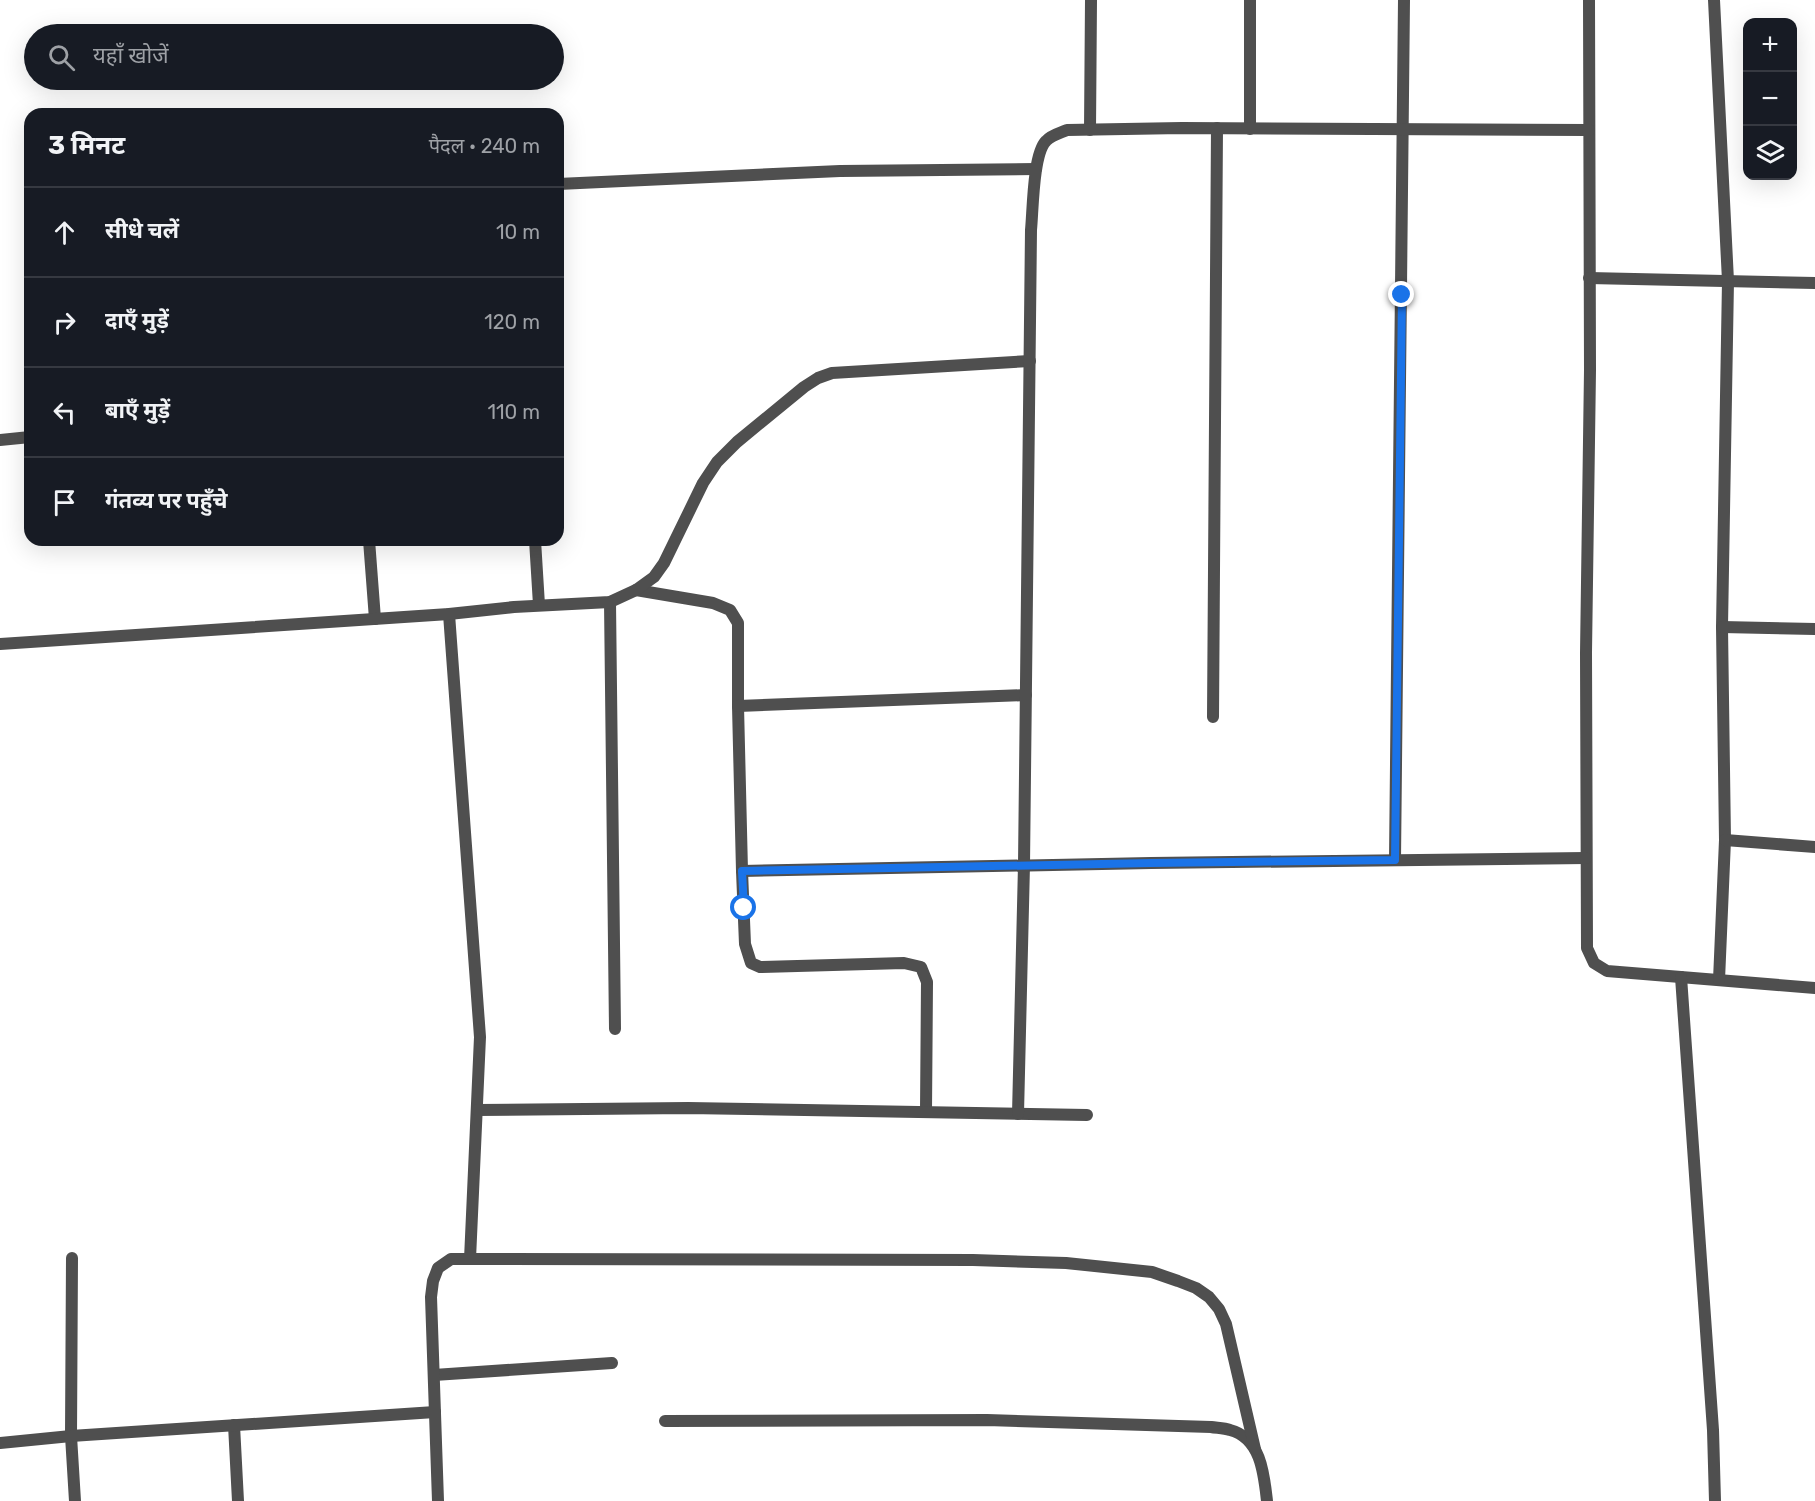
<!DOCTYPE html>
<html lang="hi">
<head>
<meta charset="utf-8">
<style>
  body { margin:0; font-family:Rubik,"Noto Sans Devanagari",sans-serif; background:#20242c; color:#f1f3f6 }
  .controls { position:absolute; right:18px; top:18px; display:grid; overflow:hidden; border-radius:12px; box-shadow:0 6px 24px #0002 }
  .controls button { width:54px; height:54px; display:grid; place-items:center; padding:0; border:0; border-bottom:2px solid #363941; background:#171b24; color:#f1f3f6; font:30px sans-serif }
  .stop { position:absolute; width:18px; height:18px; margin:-14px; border:4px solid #1a73e8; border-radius:50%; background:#fff }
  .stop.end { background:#1a73e8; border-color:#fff; box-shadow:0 2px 6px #0008 }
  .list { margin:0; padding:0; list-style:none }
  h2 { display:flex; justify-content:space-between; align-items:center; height:78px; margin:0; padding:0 24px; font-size:26px }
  h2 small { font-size:20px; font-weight:400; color:#9ea1a6 }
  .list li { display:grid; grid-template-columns:39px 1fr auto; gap:18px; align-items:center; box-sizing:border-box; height:90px; padding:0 24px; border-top:2px solid #363941 }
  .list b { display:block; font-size:22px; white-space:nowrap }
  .list em { font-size:20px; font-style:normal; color:#9ea1a6 }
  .icon { flex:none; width:33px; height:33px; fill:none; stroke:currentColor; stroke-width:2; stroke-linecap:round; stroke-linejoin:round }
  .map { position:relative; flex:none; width:1815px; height:1501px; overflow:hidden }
  .search { position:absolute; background:#171b24; box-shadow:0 6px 24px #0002; left:24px; top:24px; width:540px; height:66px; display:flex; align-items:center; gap:15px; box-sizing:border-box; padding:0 21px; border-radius:33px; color:#9ea1a6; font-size:22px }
  .panel { position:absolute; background:#171b24; box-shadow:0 6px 24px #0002; left:24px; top:108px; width:540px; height:438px; border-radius:18px }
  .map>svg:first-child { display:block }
</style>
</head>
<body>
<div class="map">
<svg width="1815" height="1501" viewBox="0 0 1815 1501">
  <rect width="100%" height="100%" fill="#fff"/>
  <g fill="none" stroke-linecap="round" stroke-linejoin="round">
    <g stroke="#4f4f4f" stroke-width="12">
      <path d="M1250 0V129"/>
      <path d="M1589 0 1590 370 1586 653 1587 948 1594 963 1607 971 1815 988"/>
      <path d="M1714 0 1728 281 1722 627 1725 840 1719 980"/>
      <path d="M1090 130 1091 0"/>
      <path d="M558 184 840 171 1036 169"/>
      <path d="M1589 278 1815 283"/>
      <path d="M0 440 30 437"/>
      <path d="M369 540 375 619"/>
      <path d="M535 540 539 605"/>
      <path d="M636 590 713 603 730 610 738 623V706L742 871 745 944 751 963 760 967 904 963 921 967 927 982 926 1112"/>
      <path d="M610 602 615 1029"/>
      <path d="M449 614 480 1037 470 1259"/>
      <path d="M1722 627 1815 629"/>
      <path d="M0 644 449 614 514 607 610 602 636 590 654 577 664 563 703 483 717 462 737 442 804 387 818 378 832 373 1030 361"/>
      <path d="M738 706 1026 695"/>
      <path d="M1213 717 1217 128"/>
      <path d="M1725 840 1815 847"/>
      <path d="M1395 860 1404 0"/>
      <path d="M742 871 1151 863 1586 858"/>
      <path d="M1681 977 1713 1430 1715 1501"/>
      <path d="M477 1110 688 1108 1087 1115"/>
      <path d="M1018 1114 1024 865 1031 230C1033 210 1033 154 1046 141 1051 135 1060 133 1067 130L1182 128 1589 130"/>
      <path d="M72 1258 71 1436 75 1501"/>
      <path d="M434 1375 612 1363"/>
      <path d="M665 1421 987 1420 1211 1427C1217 1428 1224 1428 1230 1430 1261 1438 1264 1474 1267 1501"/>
      <path d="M234 1425 238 1501"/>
      <path d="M0 1443 71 1436 435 1412"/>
      <path d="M438 1501 431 1297 433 1281 438 1268 451 1259 973 1260 1066 1263 1152 1272 1178 1281 1196 1288 1209 1297 1219 1309 1226 1324 1255 1449"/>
    </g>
  </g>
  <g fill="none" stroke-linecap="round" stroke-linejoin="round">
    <path stroke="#1a73e8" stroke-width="8" d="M744 908 742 871 1151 863 1395 860 1402 295"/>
  </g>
</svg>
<div class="controls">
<button>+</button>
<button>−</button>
<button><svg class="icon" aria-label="layers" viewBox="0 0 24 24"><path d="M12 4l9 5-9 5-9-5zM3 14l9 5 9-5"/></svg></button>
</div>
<div class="stop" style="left:744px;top:908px"></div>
<div class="stop end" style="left:1402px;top:295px"></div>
<div class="search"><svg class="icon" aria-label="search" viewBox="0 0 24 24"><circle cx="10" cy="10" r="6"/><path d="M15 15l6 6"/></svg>यहाँ खोजें</div>
<section class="panel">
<h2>3 मिनट<small>पैदल · 240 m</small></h2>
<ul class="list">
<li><svg class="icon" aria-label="ahead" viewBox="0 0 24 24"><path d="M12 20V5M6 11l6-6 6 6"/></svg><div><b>सीधे चलें</b></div><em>10 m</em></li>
<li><svg class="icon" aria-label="right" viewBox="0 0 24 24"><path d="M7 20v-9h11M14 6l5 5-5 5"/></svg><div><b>दाएँ मुड़ें</b></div><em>120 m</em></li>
<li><svg class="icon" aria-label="left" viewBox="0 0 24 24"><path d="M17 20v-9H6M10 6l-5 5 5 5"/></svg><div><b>बाएँ मुड़ें</b></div><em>110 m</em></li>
<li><svg class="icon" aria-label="arrive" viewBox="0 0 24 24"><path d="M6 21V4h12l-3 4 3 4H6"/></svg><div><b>गंतव्य पर पहुँचे</b></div></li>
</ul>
</section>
</div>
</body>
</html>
